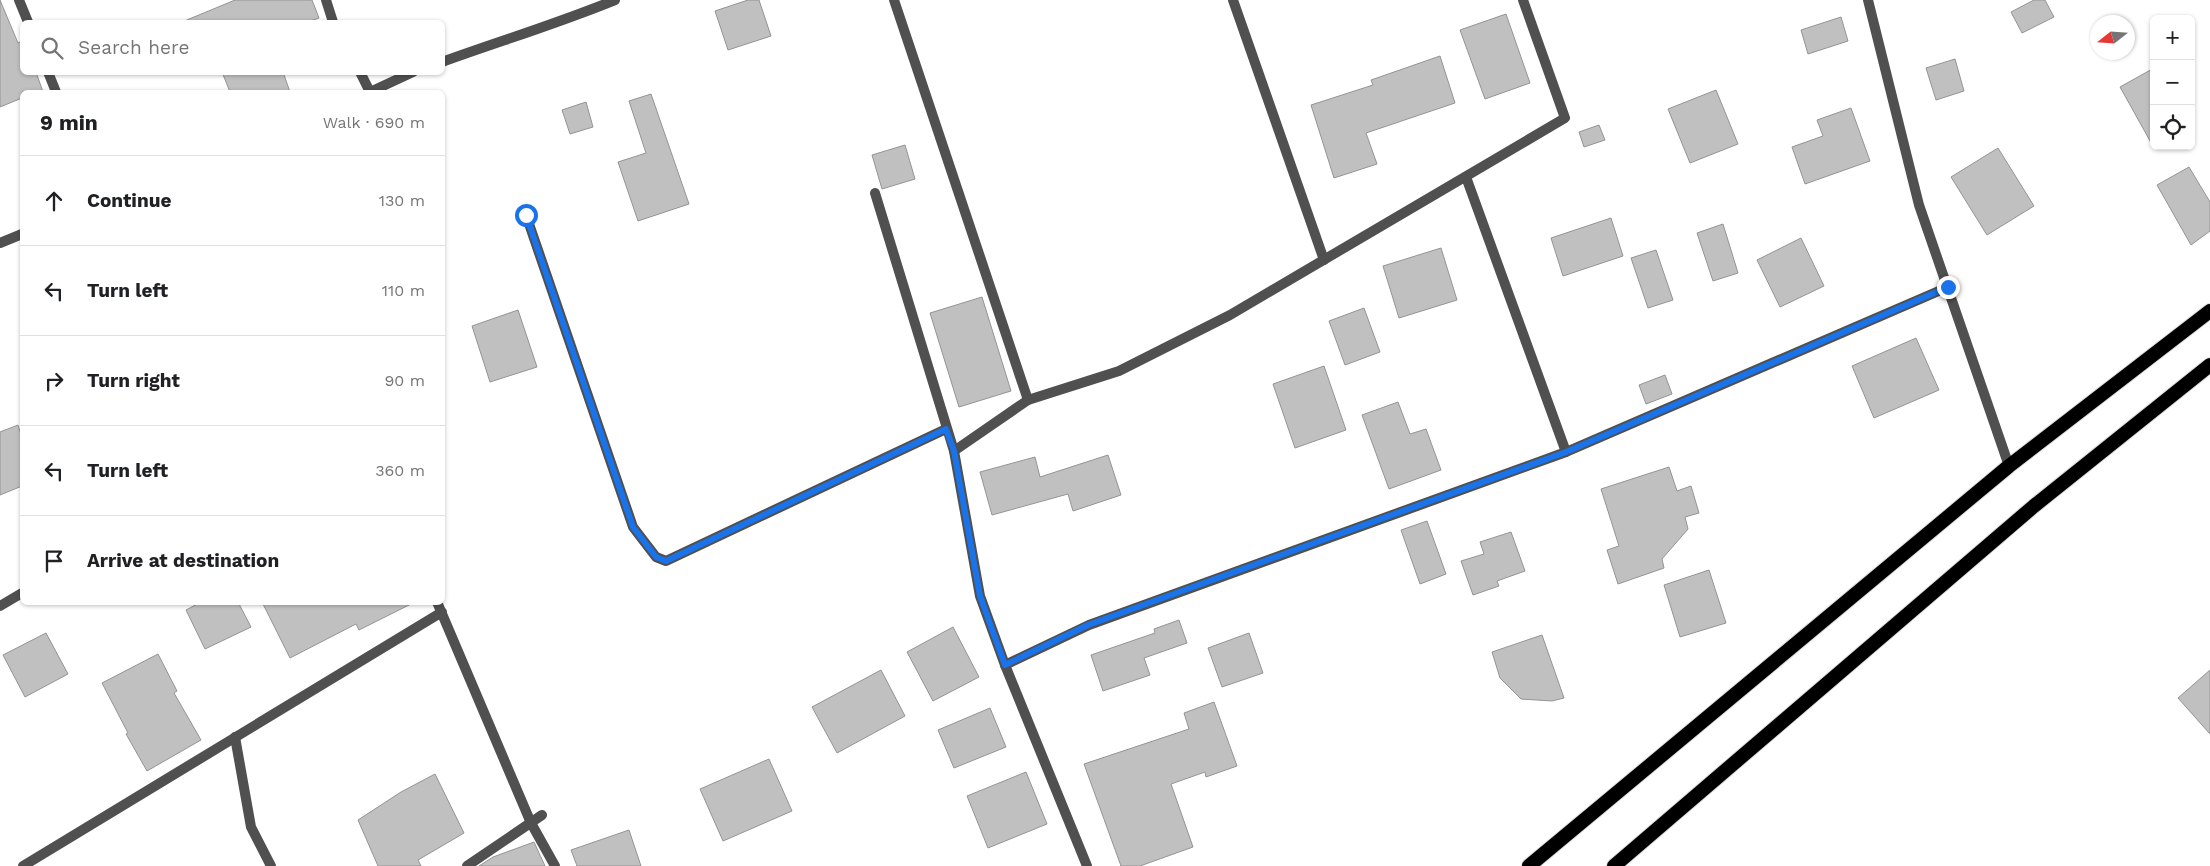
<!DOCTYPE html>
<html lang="en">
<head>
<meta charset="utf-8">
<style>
  body { margin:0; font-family:"Work Sans",sans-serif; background:#f2f2f2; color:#202124 }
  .controls { position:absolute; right:15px; top:15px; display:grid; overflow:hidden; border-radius:8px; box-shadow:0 1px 4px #0004 }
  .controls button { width:45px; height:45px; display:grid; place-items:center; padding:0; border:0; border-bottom:1px solid #e0e0e0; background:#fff; color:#202124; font:25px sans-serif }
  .compass { position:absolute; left:2090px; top:15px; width:45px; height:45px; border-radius:50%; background:#fff; box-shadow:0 1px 4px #0004; rotate:253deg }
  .stop { position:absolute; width:15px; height:15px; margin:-11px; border:4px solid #1a73e8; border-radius:50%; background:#fff }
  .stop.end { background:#1a73e8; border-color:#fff; box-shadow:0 1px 5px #0008 }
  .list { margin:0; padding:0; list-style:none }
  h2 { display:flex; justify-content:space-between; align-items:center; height:65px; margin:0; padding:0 20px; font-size:21px }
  h2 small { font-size:16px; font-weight:400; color:#757577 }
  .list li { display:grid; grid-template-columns:32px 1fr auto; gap:15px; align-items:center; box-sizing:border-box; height:90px; padding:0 20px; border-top:1px solid #e0e0e0 }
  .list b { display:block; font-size:19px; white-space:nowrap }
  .list em { font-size:16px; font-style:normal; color:#757577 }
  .icon { flex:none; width:28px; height:28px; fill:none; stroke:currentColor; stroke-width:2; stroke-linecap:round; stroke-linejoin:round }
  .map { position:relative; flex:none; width:2210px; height:866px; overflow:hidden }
  .search { position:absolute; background:#fff; box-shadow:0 1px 4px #0004; left:20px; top:20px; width:425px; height:55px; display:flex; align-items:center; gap:12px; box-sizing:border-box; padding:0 18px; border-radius:8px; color:#757577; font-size:19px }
  .panel { position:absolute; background:#fff; box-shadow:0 1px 4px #0004; left:20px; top:90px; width:425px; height:515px; border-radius:8px }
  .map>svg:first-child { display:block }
</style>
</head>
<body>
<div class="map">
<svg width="2210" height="866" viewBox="0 0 2210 866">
  <rect width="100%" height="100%" fill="#fff"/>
  <g fill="#c0c0c0" stroke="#949494">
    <path d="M0 0 18 43 22 41V72H36L43 92H22V98L0 107Z"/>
    <path d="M235 0H312L319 18 308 22H182Z"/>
    <path d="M748 0H759L771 36 728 50 715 11Z"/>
    <path d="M2034 0H2045L2054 17 2022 33 2011 12Z"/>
    <path d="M1506 14 1530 83 1485 99 1460 30Z"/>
    <path d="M1841 17 1848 41 1808 54 1801 30Z"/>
    <path d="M1440 56 1455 103 1366 133 1377 164 1334 178 1311 105 1373 85 1371 80Z"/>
    <path d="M1955 59 1964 91 1936 100 1926 68Z"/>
    <path d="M2154 68V148L2120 87Z"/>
    <path d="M222 72H283L290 92H230Z"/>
    <path d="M1716 90 1738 144 1690 163 1668 109Z"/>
    <path d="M651 94 689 204 638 221 618 162 646 153 629 101Z"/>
    <path d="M586 102 593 127 570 134 562 110Z"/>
    <path d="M1851 108 1870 161 1805 184 1792 147 1823 136 1817 120Z"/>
    <path d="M1599 125 1605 140 1584 147 1579 132Z"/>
    <path d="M905 145 915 179 882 189 872 155Z"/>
    <path d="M1998 148 2034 206 1987 235 1951 177Z"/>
    <path d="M2189 167 2210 202V231L2191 245 2157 185Z"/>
    <path d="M1611 218 1623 256 1563 276 1551 238Z"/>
    <path d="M1723 224 1738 273 1713 281 1697 233Z"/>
    <path d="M1801 238 1824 286 1780 307 1757 260Z"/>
    <path d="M1441 248 1457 300 1399 318 1383 266Z"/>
    <path d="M1656 250 1673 300 1648 308 1631 258Z"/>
    <path d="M982 297 1011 391 959 407 930 313Z"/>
    <path d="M1364 308 1380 352 1345 365 1329 321Z"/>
    <path d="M518 310 537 367 490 382 472 326Z"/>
    <path d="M1916 338 1939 390 1874 418 1852 366Z"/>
    <path d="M1324 366 1346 430 1295 448 1273 384Z"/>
    <path d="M1665 375 1672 394 1646 404 1639 385Z"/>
    <path d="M1398 402 1410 434 1426 429 1441 470 1389 489 1362 415Z"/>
    <path d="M18 425 22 437V486L0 495V432Z"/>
    <path d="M1108 455 1121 495 1073 511 1068 494 992 515 980 472 1035 457 1040 477Z"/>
    <path d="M1669 467 1677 491 1691 486 1699 513 1685 517 1688 529 1662 559 1664 568 1618 584 1607 550 1619 546 1601 489Z"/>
    <path d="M1427 521 1446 574 1420 584 1401 530Z"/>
    <path d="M1511 532 1525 571 1497 581 1499 586 1473 595 1461 561 1484 554 1480 542Z"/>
    <path d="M1709 570 1726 623 1680 637 1664 585Z"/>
    <path d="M201 602H238L251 627 205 649 186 610Z"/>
    <path d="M262 602H415L359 630 356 624 290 658Z"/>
    <path d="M1179 620 1187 643 1144 658 1150 675 1103 691 1091 655 1155 633 1154 629Z"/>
    <path d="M953 627 979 677 933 701 907 652Z"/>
    <path d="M46 633 68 674 25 697 3 655Z"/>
    <path d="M1249 633 1263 673 1222 687 1208 648Z"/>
    <path d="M1542 635 1564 698 1552 701 1521 699 1500 678 1492 652Z"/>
    <path d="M158 654 177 691 174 693 201 740 147 771 126 734 128 733 102 683Z"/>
    <path d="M881 670 905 716 837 753 812 707Z"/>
    <path d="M2210 670V734L2178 698Z"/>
    <path d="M1214 702 1237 766 1206 777 1205 772 1171 784 1193 847 1140 866H1121L1084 764 1189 729 1184 713Z"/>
    <path d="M990 708 1006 747 954 768 938 730Z"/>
    <path d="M769 759 792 811 723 841 700 789Z"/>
    <path d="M1026 772 1047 824 988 848 967 796Z"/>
    <path d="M435 774 464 833 418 860 421 866H378L358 820 401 792Z"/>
    <path d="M629 830 641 866H577L571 850Z"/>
    <path d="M534 842 545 866H479L493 857Z"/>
  </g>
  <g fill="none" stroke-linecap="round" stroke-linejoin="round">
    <g stroke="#dbdbdb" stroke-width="16">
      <g id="trunk">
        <path d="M1529 866 2009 466 2210 311"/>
        <path d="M1614 866 2034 506 2210 365"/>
      </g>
    </g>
    <g stroke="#505050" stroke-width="10">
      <path d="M19 0 28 22"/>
      <path d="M894 0 1028 400"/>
      <path d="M1233 0 1324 260"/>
      <path d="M48 72 56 92"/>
    </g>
    <g stroke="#505050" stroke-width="10">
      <path d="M326 0 333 22"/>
      <path d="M1868 0 1919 205 2009 466"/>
      <path d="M442 62C500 41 559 23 615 0"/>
      <path d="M360 72 370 92"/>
      <path d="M370 92 413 72"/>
      <path d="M1466 177 1566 452"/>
      <path d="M875 193 954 451 980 596 1005 665 1087 866"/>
      <path d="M526 215 633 527 656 557 666 561 946 429"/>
      <path d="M0 243 22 234"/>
      <path d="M954 451 1028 400 1119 371 1230 315 1565 118 1523 0"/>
      <path d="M437 602 531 823 555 866"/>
      <path d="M0 606 22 593"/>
      <path d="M1005 665 1089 625 1566 452 1948 287"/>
      <path d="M235 737 251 827 271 866"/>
      <path d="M23 866 442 612"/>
      <path d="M467 866 542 815"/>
    </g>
    <use href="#trunk" stroke="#000" stroke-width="14"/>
  </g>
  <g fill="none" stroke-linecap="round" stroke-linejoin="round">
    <path stroke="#1a73e8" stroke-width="6" d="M526 215 633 527 656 557 666 561 946 429 954 451 980 596 1005 665 1088 625 1566 452 1948 287"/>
  </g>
</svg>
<div class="controls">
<button>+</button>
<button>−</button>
<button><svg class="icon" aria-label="locate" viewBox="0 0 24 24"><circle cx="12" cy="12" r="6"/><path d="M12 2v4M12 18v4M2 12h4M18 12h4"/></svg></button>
</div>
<svg class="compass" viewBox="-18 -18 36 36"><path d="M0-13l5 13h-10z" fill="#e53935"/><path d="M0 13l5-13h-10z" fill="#757577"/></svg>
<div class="stop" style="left:526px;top:215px"></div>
<div class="stop end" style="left:1948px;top:287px"></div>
<div class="search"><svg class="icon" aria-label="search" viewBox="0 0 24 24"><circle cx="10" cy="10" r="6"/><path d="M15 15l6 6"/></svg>Search here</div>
<section class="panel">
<h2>9 min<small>Walk · 690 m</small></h2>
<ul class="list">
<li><svg class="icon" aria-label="ahead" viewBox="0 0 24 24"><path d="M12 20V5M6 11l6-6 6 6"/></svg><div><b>Continue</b></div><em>130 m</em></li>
<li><svg class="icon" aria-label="left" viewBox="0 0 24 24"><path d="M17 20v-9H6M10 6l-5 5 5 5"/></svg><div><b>Turn left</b></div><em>110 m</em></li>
<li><svg class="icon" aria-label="right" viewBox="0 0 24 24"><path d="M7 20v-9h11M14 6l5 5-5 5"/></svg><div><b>Turn right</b></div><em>90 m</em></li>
<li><svg class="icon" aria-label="left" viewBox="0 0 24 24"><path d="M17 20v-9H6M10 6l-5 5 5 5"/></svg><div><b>Turn left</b></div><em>360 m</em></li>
<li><svg class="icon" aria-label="arrive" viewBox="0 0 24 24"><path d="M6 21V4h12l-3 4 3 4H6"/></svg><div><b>Arrive at destination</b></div></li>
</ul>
</section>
</div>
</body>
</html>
